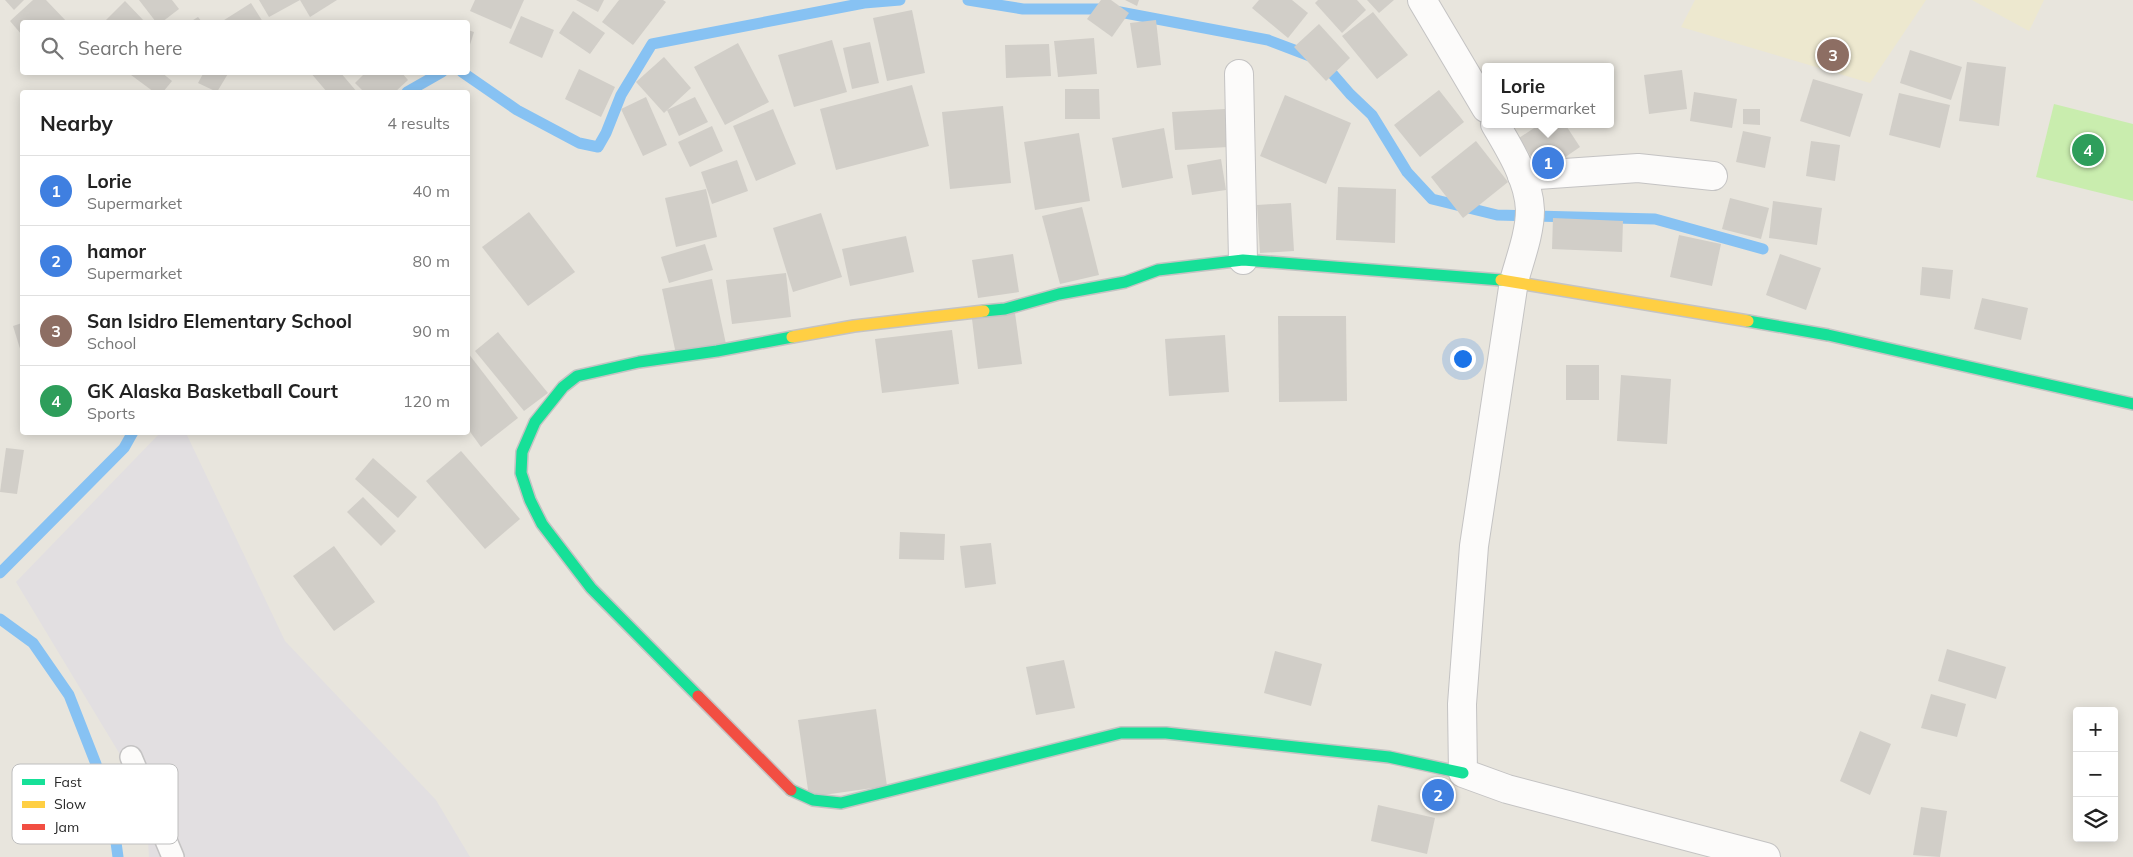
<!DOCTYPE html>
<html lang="en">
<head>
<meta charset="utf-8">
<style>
  body { margin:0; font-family:Mulish,sans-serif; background:#f2f2f2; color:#222 }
  .controls { position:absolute; right:15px; bottom:15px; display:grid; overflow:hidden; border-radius:5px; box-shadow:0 2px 12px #0003 }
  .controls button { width:45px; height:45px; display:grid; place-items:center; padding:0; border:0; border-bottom:1px solid #e0e0e0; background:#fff; color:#222; font:25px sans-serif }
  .you { position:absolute; left:1462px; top:358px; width:18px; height:18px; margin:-12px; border:4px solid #fff; border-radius:50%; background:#1a73e8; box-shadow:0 0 0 8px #1a73e833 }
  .badge { display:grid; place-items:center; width:32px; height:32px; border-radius:50%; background:#0b8043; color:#fff; font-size:16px; font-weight:700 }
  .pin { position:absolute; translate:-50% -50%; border:2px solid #fff; box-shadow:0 1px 5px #0006 }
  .popup { position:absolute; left:1482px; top:63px; width:132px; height:65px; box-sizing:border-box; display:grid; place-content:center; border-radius:5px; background:#fff; filter:drop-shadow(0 1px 4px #0005); font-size:16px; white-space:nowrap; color:#767676 }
  .popup b { font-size:19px; color:#222 }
  .popup::after { content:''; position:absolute; left:50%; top:100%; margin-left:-10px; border:10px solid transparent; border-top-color:#fff }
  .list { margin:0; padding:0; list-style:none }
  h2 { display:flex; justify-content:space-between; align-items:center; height:65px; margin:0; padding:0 20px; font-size:21px }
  h2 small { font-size:16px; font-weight:400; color:#767676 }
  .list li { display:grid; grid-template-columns:32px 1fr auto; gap:15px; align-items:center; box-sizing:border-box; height:70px; padding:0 20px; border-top:1px solid #e0e0e0 }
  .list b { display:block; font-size:19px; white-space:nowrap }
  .list p { margin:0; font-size:16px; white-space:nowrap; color:#767676 }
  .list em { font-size:16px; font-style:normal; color:#767676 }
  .icon { flex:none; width:28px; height:28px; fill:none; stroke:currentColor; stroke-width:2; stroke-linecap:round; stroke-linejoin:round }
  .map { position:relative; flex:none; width:2133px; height:857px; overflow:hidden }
  .search { position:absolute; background:#fff; box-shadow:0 2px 12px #0003; left:20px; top:20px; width:450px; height:55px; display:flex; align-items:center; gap:12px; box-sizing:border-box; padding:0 18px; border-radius:5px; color:#767676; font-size:19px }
  .panel { position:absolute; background:#fff; box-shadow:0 2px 12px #0003; left:20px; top:90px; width:450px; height:345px; border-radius:5px }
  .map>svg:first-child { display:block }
</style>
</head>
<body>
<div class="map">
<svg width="2133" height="857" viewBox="0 0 2133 857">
  <rect width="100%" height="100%" fill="#e8e5dd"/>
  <path fill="#e2dfe1" d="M160 433H186L285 641 436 800 470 857H149L145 796 16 582Z"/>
  <g fill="#ede8cf">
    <path d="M1695 0H1926L1870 83 1681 27Z"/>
    <path d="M1972 0H2044L2029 31Z"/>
  </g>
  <path fill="#c9edae" d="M2054 104 2133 124V201L2036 177Z"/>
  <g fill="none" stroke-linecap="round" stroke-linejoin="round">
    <g stroke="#87c2f3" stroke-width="11">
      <path d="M968 0 1023 9H1104L1268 40 1310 56"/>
      <path d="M1324 64 1350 94 1372 115 1407 172 1432 199 1497 215 1655 219 1763 249"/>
      <path d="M462 72 517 110 579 143 598 147 606 133 621 95 652 44 864 3 900 0"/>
      <path d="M407 92 442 72"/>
      <path d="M0 573 124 448 133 432"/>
      <path d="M0 619 33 643 69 695 96 764 115 835 118 857"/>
    </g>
  </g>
  <g fill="#d1cec8">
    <path d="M5 0H24L14 10Z"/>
    <path d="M33 0H46L67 22H22V35L10 21Z"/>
    <path d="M139 0H172L179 9 162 22H156Z"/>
    <path d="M259 0H300L269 17Z"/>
    <path d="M300 0H337L310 17Z"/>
    <path d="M475 0H524L511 29 470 11Z"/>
    <path d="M576 0H604L598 12Z"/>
    <path d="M619 0H663L666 2 633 45 602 22Z"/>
    <path d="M1101 0H1111L1129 13 1112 37 1087 19Z"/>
    <path d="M1125 0H1139L1137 6Z"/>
    <path d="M1259 0H1292L1308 13 1288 38 1252 8Z"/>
    <path d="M1318 0H1357L1366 10 1342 33 1315 3Z"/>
    <path d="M1367 0H1394L1379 13Z"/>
    <path d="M125 1 145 22H106L105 21Z"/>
    <path d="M251 3 263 22H221Z"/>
    <path d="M912 10 925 73 887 81 873 18Z"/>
    <path d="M573 11 605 33 590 54 559 33Z"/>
    <path d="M1373 12 1408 55 1377 79 1342 36Z"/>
    <path d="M521 16 554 30 542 58 509 43Z"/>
    <path d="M198 17 202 22H190Z"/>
    <path d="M1156 20 1161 65 1137 68 1130 23Z"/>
    <path d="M1319 24 1350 58 1326 81 1294 47Z"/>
    <path d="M468 30 474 32 468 51Z"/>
    <path d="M1094 38 1097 74 1058 77 1054 41Z"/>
    <path d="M832 40 847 92 794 107 778 55Z"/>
    <path d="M870 42 879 83 852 89 843 48Z"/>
    <path d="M738 43 769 102 725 125 694 67Z"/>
    <path d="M1049 44 1051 76 1006 78 1005 45Z"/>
    <path d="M1910 50 1962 67 1951 100 1900 83Z"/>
    <path d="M664 57 691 88 664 113 636 82Z"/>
    <path d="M1967 62 2006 67 1999 126 1959 121Z"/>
    <path d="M579 69 615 87 601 117 565 99Z"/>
    <path d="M1682 70 1687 109 1649 114 1644 75Z"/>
    <path d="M127 72H161L172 81 163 92H154Z"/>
    <path d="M204 72H229L217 92 198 83Z"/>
    <path d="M310 72H340L357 92H327Z"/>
    <path d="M366 72H401L408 80 395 92H364L355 83Z"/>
    <path d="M1813 79 1863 94 1850 137 1800 121Z"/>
    <path d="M912 85 929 146 836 170 820 109Z"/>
    <path d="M1065 89H1099L1100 119H1065Z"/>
    <path d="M1439 90 1464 122 1420 157 1394 125Z"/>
    <path d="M1694 92 1737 99 1732 128 1690 121Z"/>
    <path d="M1899 93 1950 105 1940 148 1889 135Z"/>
    <path d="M1285 95 1351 123 1326 184 1260 156Z"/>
    <path d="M646 97 667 145 643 156 621 109Z"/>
    <path d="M695 97 708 122 679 136 667 110Z"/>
    <path d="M1003 106 1011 183 950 189 942 112Z"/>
    <path d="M773 109 796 164 756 181 733 126Z"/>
    <path d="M1225 109 1228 147 1175 150 1172 112Z"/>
    <path d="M1743 109H1760V125L1743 124Z"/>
    <path d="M1540 124H1565L1580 147 1542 173 1519 138Z"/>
    <path d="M712 126 723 151 690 167 678 142Z"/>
    <path d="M1164 128 1173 178 1122 188 1112 138Z"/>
    <path d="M1743 131 1771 137 1765 168 1736 162Z"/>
    <path d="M1079 133 1090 201 1035 210 1024 142Z"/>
    <path d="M1476 141 1508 182 1463 218 1431 177Z"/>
    <path d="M1811 141 1840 145 1835 181 1806 176Z"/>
    <path d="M1221 159 1226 190 1192 195 1187 165Z"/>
    <path d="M737 160 748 191 712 204 701 172Z"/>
    <path d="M1338 187 1396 189 1395 243 1336 240Z"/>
    <path d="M706 189 717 237 676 247 665 198Z"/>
    <path d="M1730 198 1769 208 1761 239 1722 229Z"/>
    <path d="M1773 201 1822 208 1817 245 1769 238Z"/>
    <path d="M1291 203 1294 251 1260 253 1257 205Z"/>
    <path d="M1082 207 1099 275 1060 284 1042 216Z"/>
    <path d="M529 212 575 272 528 306 482 247Z"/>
    <path d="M821 213 842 277 793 292 773 228Z"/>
    <path d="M1553 218 1623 221 1622 252 1552 249Z"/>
    <path d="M1679 235 1721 244 1712 286 1670 277Z"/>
    <path d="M906 236 914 272 850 286 842 249Z"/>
    <path d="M705 244 713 270 669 283 661 257Z"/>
    <path d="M1013 254 1019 292 978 298 972 260Z"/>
    <path d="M1780 254 1821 268 1806 310 1766 295Z"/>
    <path d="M1922 267 1953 270 1950 299 1920 295Z"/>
    <path d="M786 273 791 317 732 324 726 280Z"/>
    <path d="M712 279 726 344 676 354 662 289Z"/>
    <path d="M1982 298 2028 308 2021 340 1974 329Z"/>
    <path d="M1015 313 1022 364 978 369 972 319Z"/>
    <path d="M1278 316H1346L1347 401 1279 402Z"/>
    <path d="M22 323V355L13 326Z"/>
    <path d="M952 330 959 384 882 393 875 339Z"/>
    <path d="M498 332 548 393 524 411 475 351Z"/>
    <path d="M1225 335 1229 392 1169 396 1165 339Z"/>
    <path d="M468 353 518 418 481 447 468 429Z"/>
    <rect x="1566" y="365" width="33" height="35"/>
    <path d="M1621 375 1671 379 1667 444 1617 441Z"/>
    <path d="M6 448 24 450 17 494 0 492Z"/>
    <path d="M461 451 520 519 485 549 426 481Z"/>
    <path d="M373 458 417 497 398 518 355 479Z"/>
    <path d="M363 497 396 531 381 546 347 512Z"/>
    <path d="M900 532 945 534 944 560 899 559Z"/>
    <path d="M991 543 996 584 965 588 960 546Z"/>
    <path d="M334 546 375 602 334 631 293 576Z"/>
    <path d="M1947 649 2006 667 1996 699 1938 681Z"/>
    <path d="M1275 651 1322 664 1311 706 1264 693Z"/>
    <path d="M1064 660 1075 708 1036 715 1026 667Z"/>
    <path d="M1931 694 1966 704 1957 737 1921 728Z"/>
    <path d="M876 709 887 786 809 797 798 720Z"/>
    <path d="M1860 731 1891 744 1870 795 1840 781Z"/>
    <path d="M1378 805 1435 818 1427 854 1371 841Z"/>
    <path d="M1921 807 1947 811 1940 857 1913 855Z"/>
  </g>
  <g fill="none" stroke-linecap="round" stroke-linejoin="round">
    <g stroke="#c4c3c3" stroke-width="24">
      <path id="lane" d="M131 757 173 857"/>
    </g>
    <g stroke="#c4c3c3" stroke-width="30">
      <g id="street">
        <path d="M1422 0 1486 108"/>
        <path d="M1239 74 1243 260"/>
        <path d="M1495 124C1510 149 1529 180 1530 210 1530 233 1520 259 1514 281L1474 546 1462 704 1463 773 1507 789 1766 857"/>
        <path d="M1522 176 1638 168 1713 176"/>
      </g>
    </g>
    <g stroke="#c4c3c3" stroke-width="14">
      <g id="fast">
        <path d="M984 311 1005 309 1059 294 1125 282 1158 270 1243 260 1501 280"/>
        <path d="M1748 321 1828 335 2133 404"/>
        <path d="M698 696 591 588 542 524 530 500 521 473 522 452 535 422 563 387 577 376 639 362 717 351 792 337"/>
        <path d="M791 790 813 800 841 803 1121 733H1166L1389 757 1463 773"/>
      </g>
    </g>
    <g stroke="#c4c3c3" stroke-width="14">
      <g id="slow">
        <path d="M1501 280 1748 321"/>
        <path d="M792 337 854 326 984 311"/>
      </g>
    </g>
    <g stroke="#c4c3c3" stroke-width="14">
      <path id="jam" d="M698 696 791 790"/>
    </g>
    <use href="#lane" stroke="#fcfbfa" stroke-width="21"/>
    <use href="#street" stroke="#fcfbfa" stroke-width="28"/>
    <use href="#fast" stroke="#16e098" stroke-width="11"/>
    <use href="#slow" stroke="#ffcf43" stroke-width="11"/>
    <use href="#jam" stroke="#f24e42" stroke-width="11"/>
  </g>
  <rect x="12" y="764" width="166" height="80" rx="8" fill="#fff" stroke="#bebebe" stroke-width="1"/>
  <rect x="22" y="779" width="23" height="6" fill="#16e098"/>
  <rect x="22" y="801" width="23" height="7" fill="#ffcf43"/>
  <rect x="22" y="824" width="23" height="6" fill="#f24e42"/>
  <g font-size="14" fill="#282828">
    <text x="54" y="787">Fast</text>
    <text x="54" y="809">Slow</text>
    <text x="54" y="832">Jam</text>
  </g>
</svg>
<div class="controls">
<button>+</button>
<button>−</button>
<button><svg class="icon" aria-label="layers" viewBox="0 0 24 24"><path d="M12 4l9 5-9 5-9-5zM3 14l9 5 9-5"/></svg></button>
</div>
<div class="you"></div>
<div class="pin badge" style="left:1548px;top:163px;background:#3f7fe0">1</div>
<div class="popup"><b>Lorie</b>Supermarket</div>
<div class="pin badge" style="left:1438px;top:795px;background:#3f7fe0">2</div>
<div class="pin badge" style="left:1833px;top:55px;background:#8d6e63">3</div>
<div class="pin badge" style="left:2088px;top:150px;background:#2e9e5b">4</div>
<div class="search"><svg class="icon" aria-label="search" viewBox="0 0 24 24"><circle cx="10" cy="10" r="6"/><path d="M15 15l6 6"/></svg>Search here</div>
<section class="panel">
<h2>Nearby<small>4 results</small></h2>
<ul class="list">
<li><span class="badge" style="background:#3f7fe0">1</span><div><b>Lorie</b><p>Supermarket</p></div><em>40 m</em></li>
<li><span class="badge" style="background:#3f7fe0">2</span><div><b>hamor</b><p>Supermarket</p></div><em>80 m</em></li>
<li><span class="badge" style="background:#8d6e63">3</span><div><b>San Isidro Elementary School</b><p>School</p></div><em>90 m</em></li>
<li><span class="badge" style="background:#2e9e5b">4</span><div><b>GK Alaska Basketball Court</b><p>Sports</p></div><em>120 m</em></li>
</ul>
</section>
</div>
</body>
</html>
